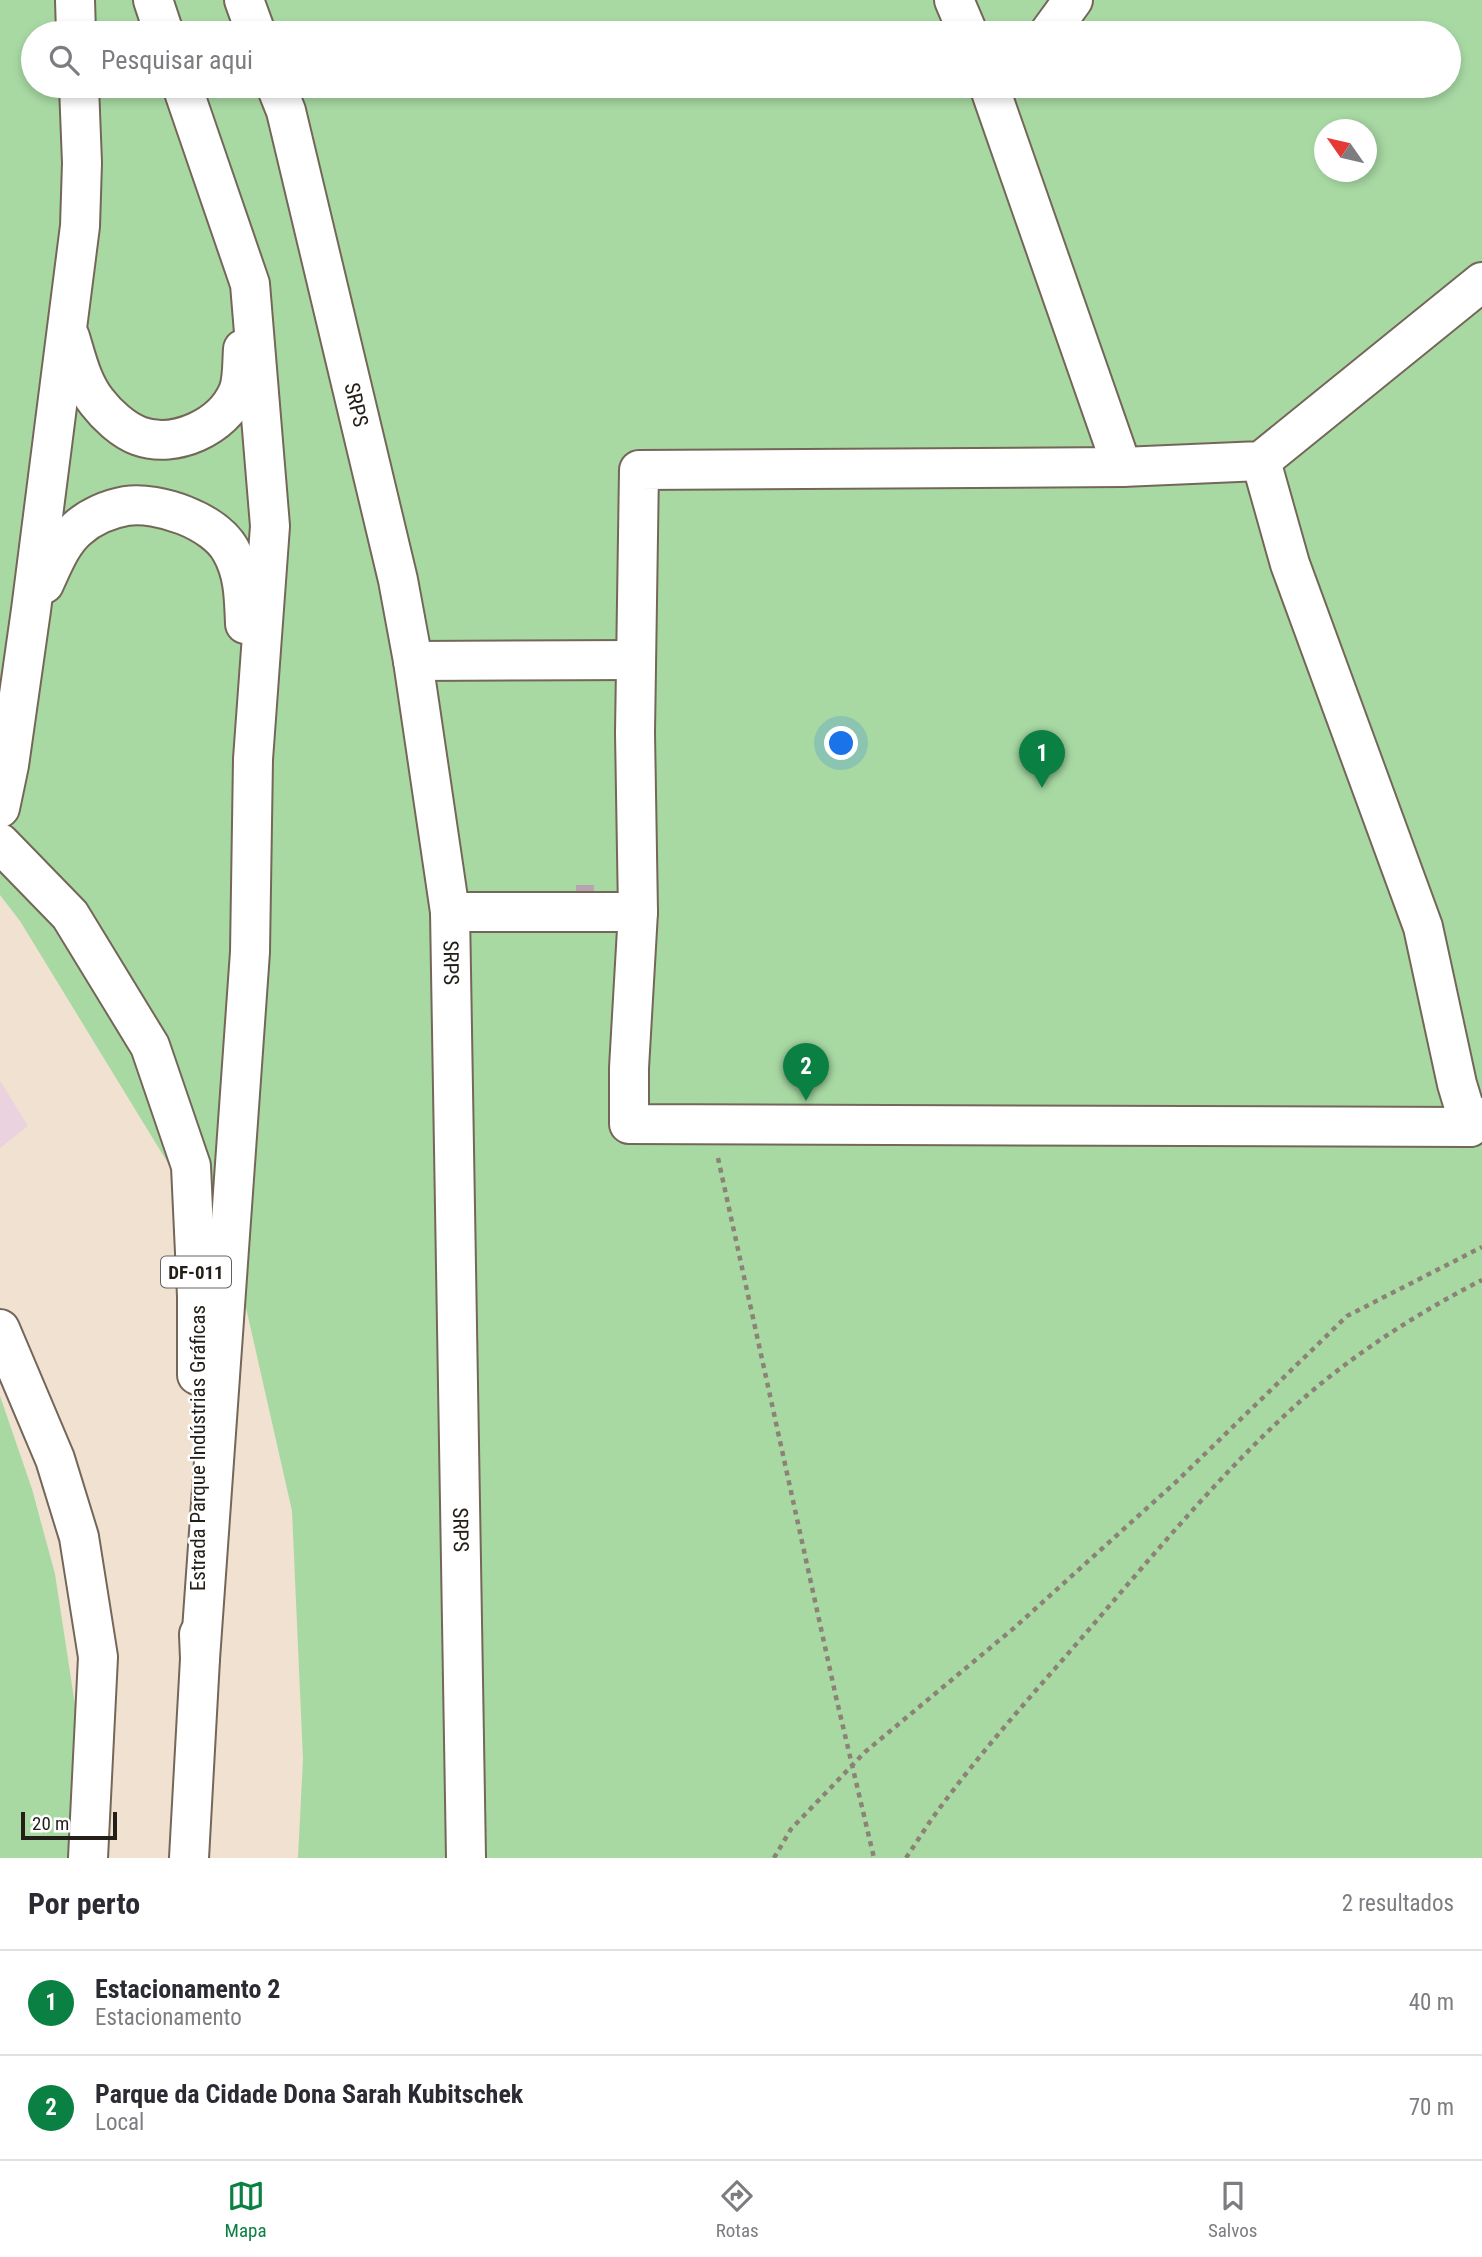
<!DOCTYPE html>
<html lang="pt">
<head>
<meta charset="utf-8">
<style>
  body { margin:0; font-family:"Roboto Condensed",sans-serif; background:#f2f2f3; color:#2b2b33 }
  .compass { position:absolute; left:1314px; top:119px; width:63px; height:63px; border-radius:50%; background:#fff; box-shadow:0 4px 10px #0003; rotate:304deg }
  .scale { position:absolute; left:21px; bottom:18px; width:96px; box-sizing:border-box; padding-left:7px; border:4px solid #231e18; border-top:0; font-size:19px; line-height:24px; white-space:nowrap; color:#231e18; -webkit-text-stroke:5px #fff; paint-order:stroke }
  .you { position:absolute; left:842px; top:744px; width:24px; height:24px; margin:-18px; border:5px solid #fff; border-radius:50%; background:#1a73e8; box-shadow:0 0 0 10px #1a73e833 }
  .badge { display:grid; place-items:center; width:46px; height:46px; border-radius:50%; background:#0b8043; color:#fff; font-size:23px; font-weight:700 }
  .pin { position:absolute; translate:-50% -58px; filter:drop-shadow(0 2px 4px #0008) }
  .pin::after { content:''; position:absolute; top:37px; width:24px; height:21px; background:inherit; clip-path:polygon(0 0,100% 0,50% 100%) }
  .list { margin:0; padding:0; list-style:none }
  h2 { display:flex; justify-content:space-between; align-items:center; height:91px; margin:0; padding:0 28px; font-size:30px }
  h2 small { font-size:23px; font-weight:400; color:#7c7c81 }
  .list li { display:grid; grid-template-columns:46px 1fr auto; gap:21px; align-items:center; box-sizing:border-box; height:105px; padding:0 28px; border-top:2px solid #e1e1e2 }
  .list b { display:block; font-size:26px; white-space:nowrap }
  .list p { margin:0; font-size:23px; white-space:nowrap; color:#7c7c81 }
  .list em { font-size:23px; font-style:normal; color:#7c7c81 }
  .icon { flex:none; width:38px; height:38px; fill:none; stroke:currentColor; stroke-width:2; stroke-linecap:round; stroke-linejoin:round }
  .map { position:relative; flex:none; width:1482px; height:1858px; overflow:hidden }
  .search { position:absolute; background:#fff; box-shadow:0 4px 10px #0003; left:21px; right:21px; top:21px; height:77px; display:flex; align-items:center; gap:18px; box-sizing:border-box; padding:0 24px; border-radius:38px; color:#7c7c81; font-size:26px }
  .sheet { height:301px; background:#fff }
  nav { display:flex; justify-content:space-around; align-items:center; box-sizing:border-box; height:98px; border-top:2px solid #e1e1e2; background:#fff; font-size:19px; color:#7c7c81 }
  nav a { display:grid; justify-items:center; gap:4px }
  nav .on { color:#0b8043 }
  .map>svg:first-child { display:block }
</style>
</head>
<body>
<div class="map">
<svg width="1482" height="1858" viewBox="0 0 1482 1858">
  <defs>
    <filter id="shadow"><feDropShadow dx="6" dy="6" stdDeviation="0" flood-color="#0004"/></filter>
  </defs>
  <rect width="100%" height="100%" fill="#f0e1d0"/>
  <path fill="#ead2de" d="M0 1081 28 1126 0 1148Z"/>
  <g fill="#a8d9a3" fill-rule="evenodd">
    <path d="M0 0H1482V1858H298L303 1759 292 1511 240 1281 20 921 0 895ZM33 33H1449V86H33ZM1324 130H1366V172H1324Z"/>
    <path d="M0 1396 32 1489 55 1574 77 1718 70 1858H0Z"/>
  </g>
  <path fill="#b8a4ae" filter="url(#shadow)" d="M576 885H594V901L576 902Z"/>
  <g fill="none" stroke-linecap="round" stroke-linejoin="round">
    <g stroke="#746658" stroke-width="42">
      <g id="minor">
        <path d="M954 0 968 33"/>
        <path d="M1049 33 1073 0"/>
        <path d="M989 86 1122 467"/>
        <path d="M1482 282 1261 461 1122 467 639 470 635 733 638 912 629 1068V1124L1470 1127 1482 1117"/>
        <path d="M1261 461 1290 564 1423 927 1457 1084 1470 1127"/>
        <path d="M413 661 636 660"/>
        <path d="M450 912H638"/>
      </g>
    </g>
    <g stroke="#746658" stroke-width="42">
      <g id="major">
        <path d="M75 0 76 33"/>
        <path d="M153 0 164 33"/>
        <path d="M244 0 256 33"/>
        <path d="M182 86 250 284 270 526 253 759 250 952 200 1659"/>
        <path id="s1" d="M276 86 286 111 398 580 413 661 450 912 466 1858"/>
        <path d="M70 337C77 360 82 383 97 402 107 415 123 430 139 436 175 449 223 427 238 392 243 380 242 361 243 349"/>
        <path d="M44 584C53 565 61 543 77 529 90 517 109 509 126 506 158 501 215 521 231 551 244 574 244 598 245 624"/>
        <path d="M0 808 9 765 31 610 80 226 82 163 79 86"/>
        <path d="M0 843 70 915 150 1046 191 1166 197 1296V1375"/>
        <path d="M0 1329 55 1459 79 1537 98 1657 88 1858"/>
        <path d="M189 1858 200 1659 199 1634"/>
      </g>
    </g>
    <g stroke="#8c8277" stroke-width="4.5" stroke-dasharray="5 5" stroke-linecap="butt">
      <path d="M718 1158 836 1697 874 1858"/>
      <path d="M774 1858 791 1829 865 1752 1014 1628 1177 1481 1347 1316 1482 1247"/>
      <path d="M906 1858C918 1840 929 1822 942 1805 988 1743 1041 1685 1092 1626 1160 1547 1227 1466 1305 1397 1357 1352 1421 1311 1482 1280"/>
    </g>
    <use href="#minor" stroke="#fff" stroke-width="38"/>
    <use href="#major" stroke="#fff" stroke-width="38"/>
  </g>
  <g text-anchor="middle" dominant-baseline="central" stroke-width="5" stroke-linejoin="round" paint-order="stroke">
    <rect fill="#fff" stroke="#65625d" stroke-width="2" x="161" y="1256.5" width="70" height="31" rx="5"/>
    <g font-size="19" font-weight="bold" fill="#231e18">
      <text x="196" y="1272">DF-011</text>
    </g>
    <g font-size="21" fill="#231e18" stroke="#fff">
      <text stroke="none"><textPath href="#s1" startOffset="329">SRPS</textPath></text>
      <text stroke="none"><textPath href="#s1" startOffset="896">SRPS</textPath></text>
      <text transform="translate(198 1448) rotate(-90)">Estrada Parque Indústrias Gráficas</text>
      <text stroke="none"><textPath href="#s1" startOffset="1463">SRPS</textPath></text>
    </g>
  </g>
</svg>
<svg class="compass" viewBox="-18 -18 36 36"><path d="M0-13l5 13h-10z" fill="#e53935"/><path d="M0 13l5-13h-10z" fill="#7c7c81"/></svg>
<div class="scale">20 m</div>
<div class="you"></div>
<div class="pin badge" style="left:1042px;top:788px">1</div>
<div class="pin badge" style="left:806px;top:1101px">2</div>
<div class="search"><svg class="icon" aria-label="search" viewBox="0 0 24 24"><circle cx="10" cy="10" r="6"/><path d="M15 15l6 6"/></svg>Pesquisar aqui</div>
</div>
<section class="sheet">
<h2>Por perto<small>2 resultados</small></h2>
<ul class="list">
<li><span class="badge">1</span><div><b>Estacionamento 2</b><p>Estacionamento</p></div><em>40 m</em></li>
<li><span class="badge">2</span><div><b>Parque da Cidade Dona Sarah Kubitschek</b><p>Local</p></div><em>70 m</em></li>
</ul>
</section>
<nav>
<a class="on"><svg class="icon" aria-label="map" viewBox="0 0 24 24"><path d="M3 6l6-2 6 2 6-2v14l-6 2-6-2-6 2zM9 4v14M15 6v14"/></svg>Mapa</a>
<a><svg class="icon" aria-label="directions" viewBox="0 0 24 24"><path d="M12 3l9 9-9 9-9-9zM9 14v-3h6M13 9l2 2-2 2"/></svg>Rotas</a>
<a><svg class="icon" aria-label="saved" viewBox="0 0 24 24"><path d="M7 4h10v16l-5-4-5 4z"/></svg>Salvos</a>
</nav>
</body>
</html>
